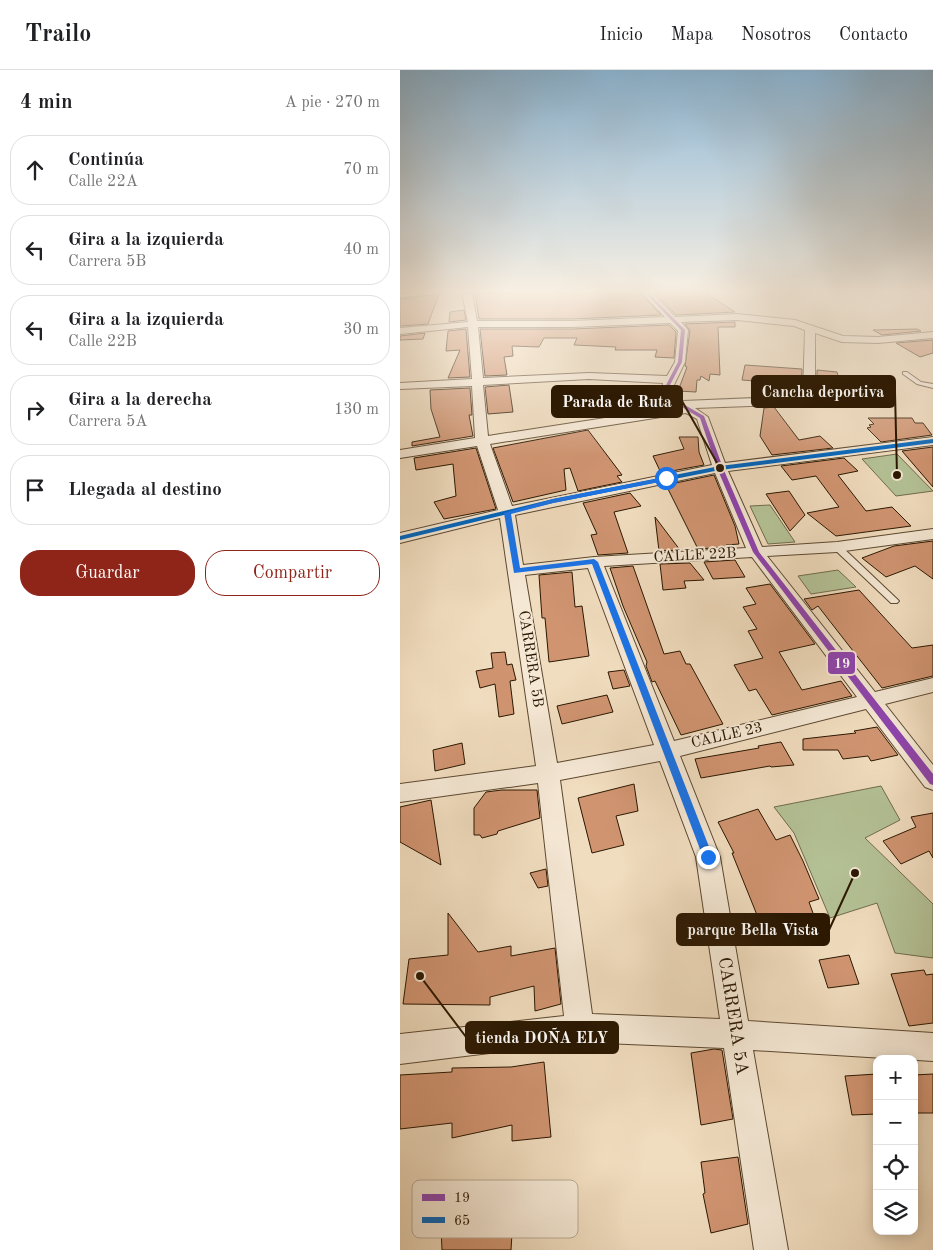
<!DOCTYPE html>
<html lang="es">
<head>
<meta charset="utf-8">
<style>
  body { margin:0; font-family:"Old Standard TT",serif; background:#f6f6f6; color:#202124 }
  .controls { position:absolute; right:15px; bottom:15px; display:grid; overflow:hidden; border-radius:10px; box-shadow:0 2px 12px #0003 }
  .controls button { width:45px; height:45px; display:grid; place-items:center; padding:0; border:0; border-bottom:1px solid #e0e0e0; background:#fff; color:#202124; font:25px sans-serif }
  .stop { position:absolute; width:15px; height:15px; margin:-11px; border:4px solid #1a73e8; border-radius:50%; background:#fff }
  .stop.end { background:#1a73e8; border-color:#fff; box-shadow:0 1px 5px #0008 }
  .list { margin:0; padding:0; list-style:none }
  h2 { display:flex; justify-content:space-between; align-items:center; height:65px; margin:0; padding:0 20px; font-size:21px }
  h2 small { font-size:16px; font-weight:400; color:#757577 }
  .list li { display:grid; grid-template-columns:32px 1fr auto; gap:15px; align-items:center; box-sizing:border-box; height:70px; margin:0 10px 10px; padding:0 10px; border:1px solid #e0e0e0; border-radius:20px }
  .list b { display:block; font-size:19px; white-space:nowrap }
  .list p { margin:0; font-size:16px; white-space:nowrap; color:#757577 }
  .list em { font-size:16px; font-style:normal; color:#757577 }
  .actions { display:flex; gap:10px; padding:15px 20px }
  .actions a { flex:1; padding:11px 0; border:1px solid #8f2418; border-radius:20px; text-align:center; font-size:18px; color:#8f2418 }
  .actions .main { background:#8f2418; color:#fff }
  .icon { flex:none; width:28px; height:28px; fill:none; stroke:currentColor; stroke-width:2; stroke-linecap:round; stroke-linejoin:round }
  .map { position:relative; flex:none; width:533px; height:1180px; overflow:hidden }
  header { display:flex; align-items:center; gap:30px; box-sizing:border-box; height:70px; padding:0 25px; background:#fff; border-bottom:1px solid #e0e0e0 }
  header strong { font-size:24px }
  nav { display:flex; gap:28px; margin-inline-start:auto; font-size:18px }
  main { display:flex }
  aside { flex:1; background:#fff }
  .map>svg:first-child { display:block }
</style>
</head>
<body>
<header>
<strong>Trailo</strong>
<nav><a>Inicio</a><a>Mapa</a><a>Nosotros</a><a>Contacto</a></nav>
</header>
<main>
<aside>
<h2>4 min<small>A pie · 270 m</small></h2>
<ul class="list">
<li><svg class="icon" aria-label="ahead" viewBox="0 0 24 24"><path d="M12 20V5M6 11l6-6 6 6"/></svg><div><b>Continúa</b><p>Calle 22A</p></div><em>70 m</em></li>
<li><svg class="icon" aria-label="left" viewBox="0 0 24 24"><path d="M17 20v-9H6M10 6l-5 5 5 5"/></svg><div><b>Gira a la izquierda</b><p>Carrera 5B</p></div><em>40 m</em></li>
<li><svg class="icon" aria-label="left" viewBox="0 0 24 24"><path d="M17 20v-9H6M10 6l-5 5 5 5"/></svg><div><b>Gira a la izquierda</b><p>Calle 22B</p></div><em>30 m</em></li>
<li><svg class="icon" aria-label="right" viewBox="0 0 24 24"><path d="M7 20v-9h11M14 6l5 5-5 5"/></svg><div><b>Gira a la derecha</b><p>Carrera 5A</p></div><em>130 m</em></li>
<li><svg class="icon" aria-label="arrive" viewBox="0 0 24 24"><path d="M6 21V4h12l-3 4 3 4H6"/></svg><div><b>Llegada al destino</b></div></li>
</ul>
<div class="actions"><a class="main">Guardar</a><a>Compartir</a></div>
</aside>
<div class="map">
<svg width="533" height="1180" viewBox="0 0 533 1180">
  <rect width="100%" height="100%" fill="#f0dcbe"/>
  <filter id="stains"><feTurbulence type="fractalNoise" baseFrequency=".004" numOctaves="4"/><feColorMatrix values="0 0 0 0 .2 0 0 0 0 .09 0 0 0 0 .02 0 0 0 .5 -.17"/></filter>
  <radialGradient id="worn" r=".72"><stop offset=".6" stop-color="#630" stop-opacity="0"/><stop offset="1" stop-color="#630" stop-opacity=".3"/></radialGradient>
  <g fill="#b4c296" stroke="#6f6c4c">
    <path d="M497 384 533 421 496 426 462 389Z"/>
    <path d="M370 435 395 472 368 474 350 436Z"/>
    <path d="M438 500 456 517 411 524 398 506Z"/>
    <path d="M481 716 500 750 465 768 533 834V888L495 883 477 833 430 848 394 763 374 737Z"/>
  </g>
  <g fill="#d09471" stroke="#2a1701">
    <path d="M75 223H240L261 245 172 249H79Z"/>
    <path d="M255 223H306L335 242 276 245Z"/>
    <path d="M39 224 28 254 0 256V229Z"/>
    <path d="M64 240 66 250 49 252 50 242Z"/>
    <path d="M335 252V257H318L320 305 310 304 309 311 301 306 300 310H297L296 322 278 321 287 297 285 296 290 260 285 254Z"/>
    <path d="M269 255 276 262 274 288 255 287 257 280H215L216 277 174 275 177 268H144L139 277 112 276 113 286 104 287 107 305 85 306 80 259H172Z"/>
    <path d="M66 259 70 307 48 308 60 280 46 281 48 261Z"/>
    <path d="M517 259 521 261 482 265 473 260Z"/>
    <path d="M25 263 23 269 0 270V266Z"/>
    <path d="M533 270V283L520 287 496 273Z"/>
    <path d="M345 295 402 299 401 324 352 322 355 311 342 310Z"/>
    <path d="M417 300 437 302 442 320 417 318Z"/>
    <path d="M109 315 113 342 88 344 85 317Z"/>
    <path d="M70 318 72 345H69L73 366 12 376V372L40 367 31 339 30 320Z"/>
    <path d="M374 337 399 370 420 366 433 378 372 385 360 366 364 338Z"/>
    <path d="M468 348H512L515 353H523L532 365 481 372 467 358 471 357 469 355 474 354Z"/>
    <path d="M188 360 222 405 217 406 222 412 178 421 170 398 164 399 166 420 113 432 93 378Z"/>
    <path d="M279 367H298L299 382 304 395 261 403 253 386 284 379Z"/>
    <path d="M533 377V417L502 381Z"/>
    <path d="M76 378 96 439 44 449 34 432 56 426 53 394 16 400 14 388Z"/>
    <path d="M444 388 458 401 438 405 466 441 492 437 511 456 436 466 407 443 439 437 416 406 392 410 381 396Z"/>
    <path d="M314 405 335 456 339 474 326 475 327 477 298 479 266 415Z"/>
    <path d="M389 421 405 445 390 461 366 424Z"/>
    <path d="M230 423 241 436 214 442 228 483 198 485 191 465 197 464 183 433Z"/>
    <path d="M255 447 280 480 259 481Z"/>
    <path d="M533 471V509L515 496 486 507 462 488 494 476Z"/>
    <path d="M335 490 345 507 313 509 304 492Z"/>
    <path d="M290 493 304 510 284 511 286 518 263 520 260 494Z"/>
    <path d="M233 496 264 584 280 581 286 594H290L323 654 281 665 255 611 252 612 246 596 247 592 223 536 210 498Z"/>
    <path d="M172 502 175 537 182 536 189 586 149 592 145 548H142L139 505Z"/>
    <path d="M370 514 415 574 379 582 402 620 441 611 452 626 372 645 356 619 349 621 334 595 363 588 348 561 357 559 343 537 356 534 346 518Z"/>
    <path d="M459 520 512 578 533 575V606L482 618 418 536 412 540 404 529Z"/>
    <path d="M105 582 107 595 112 594 116 610 110 611 114 644 99 647 95 614 80 618 76 601 93 598 91 583Z"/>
    <path d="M224 600 230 616 213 619 208 602Z"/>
    <path d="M207 625 213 642 162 654 157 636Z"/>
    <path d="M477 657 498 685 471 691 468 686 443 689 438 680H403V669L456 663 454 661Z"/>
    <path d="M381 672 394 695 371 697 370 696 301 708 295 689 359 678 358 676Z"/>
    <path d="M62 673 65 694 35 701 33 680Z"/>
    <path d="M234 714 238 741 216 746 224 775 192 783 178 728Z"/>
    <path d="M102 720H137L140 748 98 761 97 764 82 768 80 765H74V738L86 722Z"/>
    <path d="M31 730 41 795 0 772V737Z"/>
    <path d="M358 739 376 770 390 765 403 791 419 829 409 832 418 857 366 867 359 844 357 845 332 783H334L318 752Z"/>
    <path d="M533 743V788L529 781 501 794 483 771 516 757 511 747Z"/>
    <path d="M146 799 148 816 138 818 130 803Z"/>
    <path d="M48 843 78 882 111 876V886L155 878 161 934 135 941 134 916 90 927V935L3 934 9 889 48 885Z"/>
    <path d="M449 885 459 914 428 918 419 890Z"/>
    <path d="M524 900 526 905 533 904V953L509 956 491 904Z"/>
    <path d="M314 979 322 980 333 1049 301 1055 291 983Z"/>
    <path d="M144 992 151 1067 112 1071V1055L52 1068V1053L0 1059V1005L52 1002V998L111 997Z"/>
    <path d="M477 1004V1044L452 1045 445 1006Z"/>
    <path d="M533 1004V1043H514V1005Z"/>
    <path d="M338 1087 348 1154 311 1163 303 1124 305 1123 301 1092Z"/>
    <path d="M113 1147 111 1180H42L41 1159Z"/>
  </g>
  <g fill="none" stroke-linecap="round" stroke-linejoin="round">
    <g stroke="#5c4830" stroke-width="2">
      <g id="lane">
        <path d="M503 302H507L521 312 533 314V318L517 314 503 304Z"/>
        <path d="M437 474 440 475 497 529 499 531 497 533H491L434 479V475Z"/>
      </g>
    </g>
    <g stroke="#5c4830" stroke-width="2">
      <g id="street">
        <path d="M0 223H22L17 226 0 227Z"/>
        <path d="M62 223H72L77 251H172L265 247 242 223H252L275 247 337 244 395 250 443 266 478 267 533 262V268L478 273 442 272 415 263V325H464L468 326 470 329 468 332 295 338 308 347 325 393 533 367V375L328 401 362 477 437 472 533 459V469L437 482 367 486 475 622 533 608V622L485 634 533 695V720L525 717 466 639 280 686 320 787 348 951 533 963V991L353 980 388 1180H354L324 978 180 972 0 994V964L164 946 138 713 0 732V714L136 696 100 448 0 473V463L98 440 77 376 0 388V380L75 368 72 316 0 319V313L72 309 68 257 0 264V258L68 252ZM337 250 394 256 405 260 403 326 283 331 273 325V317L285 292 288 260 281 252ZM270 253 278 261 275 292 267 306 189 303 83 308 78 257H172ZM189 309 263 313 261 327 276 337 88 366 83 315ZM286 343 297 349 312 395 112 436 90 374ZM315 403 346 478 194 487 123 495 115 445ZM352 487 457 627 274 671 204 496ZM188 498 254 675 157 693 125 505ZM260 691 296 787 320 949 192 944 160 710Z"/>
      </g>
    </g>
    <use href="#lane" fill="#f5e8d5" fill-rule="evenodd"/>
    <use href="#street" fill="#f5e8d5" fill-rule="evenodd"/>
    <g stroke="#f5e8d5" stroke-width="3">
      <path id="bus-1" d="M245 223H249L285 260 282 292 269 317V326L304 346 323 398 359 482 533 704V715L530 714 353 482 317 398 300 348 265 327V317L278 292 281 260Z"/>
    </g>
    <g stroke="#f5e8d5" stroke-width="3">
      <path id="bus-2" d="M533 369V373L320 400 153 433 0 470V466L153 429 320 396Z"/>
    </g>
    <use href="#bus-1" fill="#8e44ad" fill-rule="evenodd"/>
    <use href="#bus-2" fill="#0065bd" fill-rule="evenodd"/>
  </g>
  <linearGradient id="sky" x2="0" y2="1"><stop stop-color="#8ab6d6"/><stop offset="0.57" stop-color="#f8efe2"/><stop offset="1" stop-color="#f8efe2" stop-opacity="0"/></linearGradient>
  <rect width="533" height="388" fill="url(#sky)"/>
  <path fill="#1a73e8" d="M266 407 268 410 153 433 111 444 120 498 194 489 198 492 313 787 308 792 303 787 192 494 114 503 104 443 153 429Z"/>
  <g text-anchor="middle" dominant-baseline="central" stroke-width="4" stroke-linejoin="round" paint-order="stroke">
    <g font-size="15" fill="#2a1701" stroke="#f5e8d5">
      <text transform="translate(295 486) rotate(-3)">CALLE 22B</text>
      <text transform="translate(130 589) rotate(81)">CARRERA 5B</text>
      <text transform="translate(327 666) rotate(-13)">CALLE 23</text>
    </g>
    <g font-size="18" fill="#2a1701" stroke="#f5e8d5">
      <text transform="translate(333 946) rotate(81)">CARRERA 5A</text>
    </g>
  </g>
  <rect x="12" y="1110" width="166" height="58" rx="8" fill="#f5e8d5" stroke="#b8a995" stroke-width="1"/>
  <rect x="22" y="1124" width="23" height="7" fill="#8e44ad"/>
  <rect x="22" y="1147" width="23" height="6" fill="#0065bd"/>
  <g font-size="14" fill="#2a1701">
    <text x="54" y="1132">19</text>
    <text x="54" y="1155">65</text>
  </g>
  <path fill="none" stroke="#2a1701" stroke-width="2" d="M497 405L495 322M320 398L282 331M455 803L429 860M20 906L66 967"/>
  <g fill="#2a1701" stroke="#f5e8d5" stroke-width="2">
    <circle cx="497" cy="405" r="5"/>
    <circle cx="320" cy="398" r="5"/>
    <circle cx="455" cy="803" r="5"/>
    <circle cx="20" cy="906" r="5"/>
  </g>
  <g fill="#2a1701" stroke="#2a1701" stroke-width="2">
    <rect x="352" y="306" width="143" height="31" rx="5"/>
    <rect x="152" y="316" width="130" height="31" rx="5"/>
    <rect x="277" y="844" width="152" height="31" rx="5"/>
    <rect x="66" y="952" width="152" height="31" rx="5"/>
  </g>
  <g font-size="16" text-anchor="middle" font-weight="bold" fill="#fff">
    <text x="423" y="327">Cancha deportiva</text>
    <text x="217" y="337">Parada de Ruta</text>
    <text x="353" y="865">parque Bella Vista</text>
    <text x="142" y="973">tienda DOÑA ELY</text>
  </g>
  <rect stroke="#f5e8d5" stroke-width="2" x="427" y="581" width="29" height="24" rx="5" fill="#8e44ad"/>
  <g font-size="14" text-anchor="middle" font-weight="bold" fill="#fff">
    <text x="442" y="598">19</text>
  </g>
  <rect width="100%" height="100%" filter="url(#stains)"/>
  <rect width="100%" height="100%" fill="url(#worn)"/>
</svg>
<div class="controls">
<button>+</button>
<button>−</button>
<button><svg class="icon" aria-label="locate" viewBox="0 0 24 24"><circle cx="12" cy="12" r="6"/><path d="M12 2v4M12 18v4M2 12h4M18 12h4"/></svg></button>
<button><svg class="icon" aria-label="layers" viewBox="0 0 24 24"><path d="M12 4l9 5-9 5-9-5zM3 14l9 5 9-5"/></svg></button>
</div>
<div class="stop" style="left:266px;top:408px"></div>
<div class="stop end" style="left:308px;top:787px"></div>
</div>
</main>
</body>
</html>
